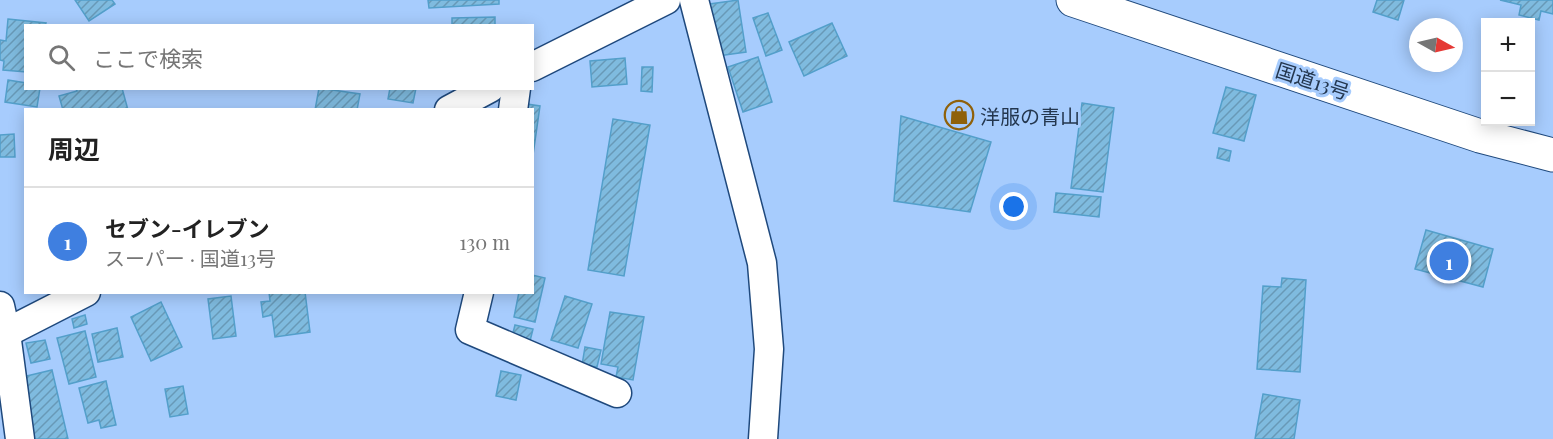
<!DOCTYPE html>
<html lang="ja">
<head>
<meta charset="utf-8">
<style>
  body { margin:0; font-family:"Playfair Display","Noto Sans JP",serif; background:#f6f6f6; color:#222 }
  .controls { position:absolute; right:18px; top:18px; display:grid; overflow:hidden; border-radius:0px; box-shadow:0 3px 15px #0003 }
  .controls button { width:54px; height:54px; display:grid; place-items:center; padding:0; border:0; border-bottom:2px solid #e0e0e0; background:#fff; color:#222; font:30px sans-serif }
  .compass { position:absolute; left:1409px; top:18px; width:54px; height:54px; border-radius:50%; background:#fff; box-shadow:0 3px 15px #0003; rotate:98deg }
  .you { position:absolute; left:1014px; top:207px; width:21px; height:21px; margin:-15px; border:4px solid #fff; border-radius:50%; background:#1a73e8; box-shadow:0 0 0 9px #1a73e833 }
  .badge { display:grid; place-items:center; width:39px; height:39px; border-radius:50%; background:#8f610a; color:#fff; font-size:20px; font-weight:700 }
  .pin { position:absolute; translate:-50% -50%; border:3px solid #fff; box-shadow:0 2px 6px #0006 }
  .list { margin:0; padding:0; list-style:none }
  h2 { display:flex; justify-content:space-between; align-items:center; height:78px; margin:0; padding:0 24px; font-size:26px }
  h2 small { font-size:20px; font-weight:400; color:#767676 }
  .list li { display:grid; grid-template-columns:39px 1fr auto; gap:18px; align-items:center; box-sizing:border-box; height:108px; padding:0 24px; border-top:2px solid #e0e0e0 }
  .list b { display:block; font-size:22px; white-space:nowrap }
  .list p { margin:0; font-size:20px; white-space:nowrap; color:#767676 }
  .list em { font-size:20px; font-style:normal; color:#767676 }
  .icon { flex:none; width:33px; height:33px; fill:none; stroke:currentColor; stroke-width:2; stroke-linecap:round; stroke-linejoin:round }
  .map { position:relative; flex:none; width:1553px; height:439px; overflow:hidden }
  .search { position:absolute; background:#fff; box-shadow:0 3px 15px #0003; left:24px; top:24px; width:510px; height:66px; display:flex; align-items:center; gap:15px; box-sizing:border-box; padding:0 21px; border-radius:0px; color:#767676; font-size:22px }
  .panel { position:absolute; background:#fff; box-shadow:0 3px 15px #0003; left:24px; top:108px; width:510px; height:186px; border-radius:0px }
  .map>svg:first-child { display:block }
</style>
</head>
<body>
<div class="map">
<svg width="1553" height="439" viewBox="0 0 1553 439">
  <defs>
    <pattern id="building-hatch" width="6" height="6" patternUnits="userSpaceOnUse" patternTransform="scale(1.5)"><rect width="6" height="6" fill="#7fbbdf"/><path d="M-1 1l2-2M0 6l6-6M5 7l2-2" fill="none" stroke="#6899b7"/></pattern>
  </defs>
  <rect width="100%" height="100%" fill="#a7ccfd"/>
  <g fill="url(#building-hatch)" stroke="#539fca" stroke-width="1.5">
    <path d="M75 0H112L115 4 89 21Z"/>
    <path d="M428 0H499V4L429 8Z"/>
    <path d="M738 0 746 52 718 56 710 4Z"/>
    <path d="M1377 0H1404L1398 20 1373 12Z"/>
    <path d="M1500 0H1553V14L1541 11 1539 20 1519 15 1521 5Z"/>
    <path d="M768 13 782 50 766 56 753 18Z"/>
    <path d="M495 17V26H452V18Z"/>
    <path d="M8 19 46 23 45 26H26V72L3 70 4 61 0 60V40L6 41Z"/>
    <path d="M832 23 847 56 804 76 789 42Z"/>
    <path d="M758 57 772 102 743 112 728 67Z"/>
    <path d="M625 58 627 84 592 87 590 61Z"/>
    <path d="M642 67H653L652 92 641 91Z"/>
    <path d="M8 80 26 83V88H40L37 107 5 102Z"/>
    <path d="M1226 87 1256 95 1244 141 1213 133Z"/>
    <path d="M76 88H122L128 110H63L59 96 77 91Z"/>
    <path d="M319 88 360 94 357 110H315Z"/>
    <path d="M390 88H416L413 103 388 99Z"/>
    <path d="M520 103 540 106 532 162V110H519Z"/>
    <path d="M1082 103 1114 108 1103 192 1071 188Z"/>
    <path d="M901 116 991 142 970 212 894 201Z"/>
    <path d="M613 119 650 125 624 276 588 270Z"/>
    <path d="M14 134 15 157H0V135Z"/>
    <path d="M1219 148 1231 151 1229 161 1217 158Z"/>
    <path d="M1056 193 1101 197 1099 217 1054 212Z"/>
    <path d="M1426 230 1493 249 1483 287 1415 269Z"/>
    <path d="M532 275 545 278 535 322 514 317 519 292H532Z"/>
    <path d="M1282 278 1306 280 1300 372 1257 369 1263 286 1281 287Z"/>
    <path d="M269 292H305L310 332 275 337 272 315 263 317 261 302 270 301Z"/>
    <path d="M231 296 236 336 213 339 208 299Z"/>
    <path d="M565 296 592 304 578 348 551 340Z"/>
    <path d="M161 302 182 347 151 361 131 317Z"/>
    <path d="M610 312 644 317 633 380 616 377 618 367 601 364Z"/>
    <path d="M85 315 87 324 74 328 72 319Z"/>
    <path d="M515 325 533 329 529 345 511 341Z"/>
    <path d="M117 328 123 357 98 362 92 334Z"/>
    <path d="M85 331 96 377 69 384 57 338Z"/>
    <path d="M45 340 50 359 31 363 26 343Z"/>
    <path d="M585 347 601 350 597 367 582 365Z"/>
    <path d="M52 370 68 439H32L18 378Z"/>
    <path d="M501 371 521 375 516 400 496 396Z"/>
    <path d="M106 381 116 425 101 428 99 420 88 423 79 388Z"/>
    <path d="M183 386 188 414 170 417 165 389Z"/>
    <path d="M1263 394 1300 400 1294 439H1255Z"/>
  </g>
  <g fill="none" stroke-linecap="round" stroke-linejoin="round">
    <g stroke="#1f497d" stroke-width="31">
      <g id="minor">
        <path d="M694 0 762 263 769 349 763 439"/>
        <path d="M532 67 666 0"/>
        <path d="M449 110 490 88"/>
        <path d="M513 110 516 88"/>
        <path d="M479 292 470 330 617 393"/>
        <path d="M0 306 6 333 20 439"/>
        <path d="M0 336 86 292"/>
      </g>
    </g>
    <g stroke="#1f497d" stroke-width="35">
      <path id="highway" d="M1073 0 1480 136 1553 155"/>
    </g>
    <use href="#minor" stroke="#fff" stroke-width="28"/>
    <use href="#highway" stroke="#fff" stroke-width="33"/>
  </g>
  <defs>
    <g id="shop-ring" transform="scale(1.5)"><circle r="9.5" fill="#a7ccfd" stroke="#8f610a" stroke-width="1.5"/><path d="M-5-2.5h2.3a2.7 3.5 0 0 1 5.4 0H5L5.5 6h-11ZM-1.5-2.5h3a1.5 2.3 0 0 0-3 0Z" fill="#8f610a"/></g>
  </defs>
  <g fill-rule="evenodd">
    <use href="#shop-ring" x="959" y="115"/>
  </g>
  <g text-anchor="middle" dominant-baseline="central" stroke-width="6" stroke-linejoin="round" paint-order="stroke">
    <g font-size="20" fill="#23364e" stroke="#a7ccfd">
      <text transform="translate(1313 80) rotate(18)">国道13号</text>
    </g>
    <g font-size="20" fill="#23364e" stroke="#a7ccfd" text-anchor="start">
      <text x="980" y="115">洋服の青山</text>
    </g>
  </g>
</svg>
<div class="controls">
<button>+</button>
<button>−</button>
</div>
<svg class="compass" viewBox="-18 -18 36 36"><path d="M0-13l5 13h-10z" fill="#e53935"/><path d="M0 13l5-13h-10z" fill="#767676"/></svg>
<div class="you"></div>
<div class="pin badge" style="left:1449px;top:261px;background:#3f7fe0">1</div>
<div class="search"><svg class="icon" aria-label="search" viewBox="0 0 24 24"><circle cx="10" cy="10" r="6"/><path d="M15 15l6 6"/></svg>ここで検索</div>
<section class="panel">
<h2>周辺<small></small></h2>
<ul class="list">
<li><span class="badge" style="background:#3f7fe0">1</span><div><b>セブン-イレブン</b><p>スーパー · 国道13号</p></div><em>130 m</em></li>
</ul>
</section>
</div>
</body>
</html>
